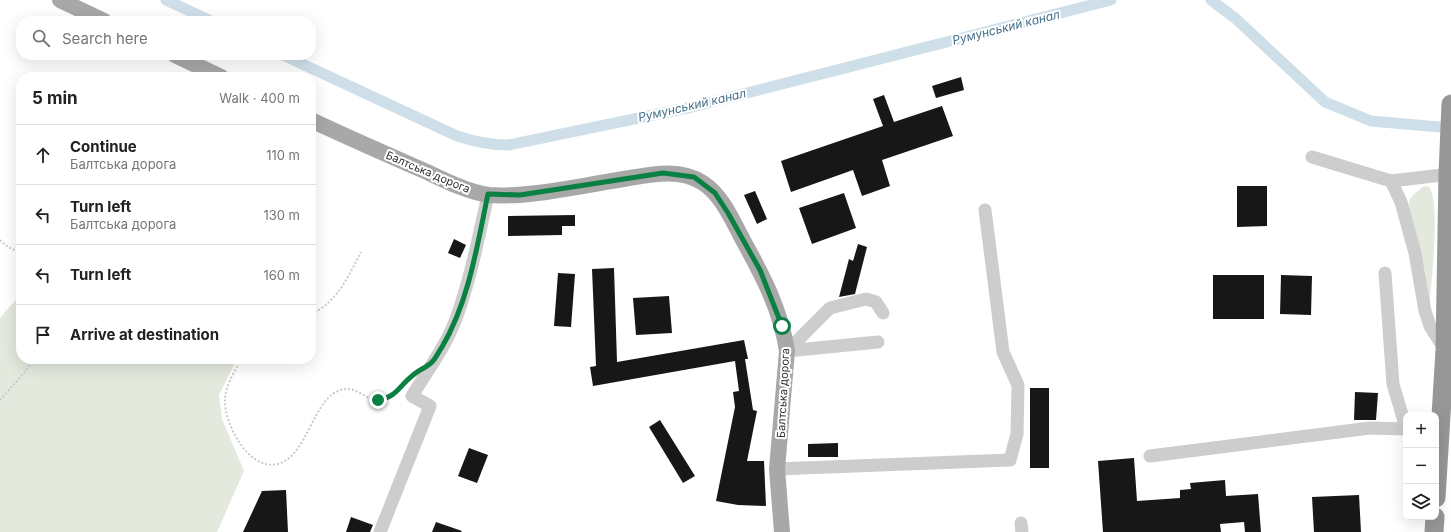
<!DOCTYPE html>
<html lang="en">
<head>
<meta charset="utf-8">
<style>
  body { margin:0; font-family:Inter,sans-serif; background:#f2f2f2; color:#202124 }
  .controls { position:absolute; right:12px; bottom:12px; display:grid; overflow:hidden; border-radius:8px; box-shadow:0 4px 16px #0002 }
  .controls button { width:36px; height:36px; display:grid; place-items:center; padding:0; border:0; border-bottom:1px solid #e0e0e0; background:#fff; color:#202124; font:20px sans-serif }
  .stop { position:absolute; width:12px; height:12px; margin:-9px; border:3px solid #0b8043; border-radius:50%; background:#fff }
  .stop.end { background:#0b8043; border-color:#fff; box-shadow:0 1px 4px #0008 }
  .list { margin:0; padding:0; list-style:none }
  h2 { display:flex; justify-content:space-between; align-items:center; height:52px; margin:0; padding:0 16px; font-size:17px }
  h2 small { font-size:13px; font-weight:400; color:#757577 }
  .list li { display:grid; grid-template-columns:26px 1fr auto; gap:12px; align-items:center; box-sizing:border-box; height:60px; padding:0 16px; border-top:1px solid #e0e0e0 }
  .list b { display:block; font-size:15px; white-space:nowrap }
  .list p { margin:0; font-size:13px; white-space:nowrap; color:#757577 }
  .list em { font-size:13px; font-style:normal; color:#757577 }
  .icon { flex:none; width:22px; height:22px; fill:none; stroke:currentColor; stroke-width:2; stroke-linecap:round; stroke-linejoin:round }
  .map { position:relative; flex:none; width:1451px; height:532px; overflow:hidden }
  .search { position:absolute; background:#fff; box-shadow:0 4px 16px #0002; left:16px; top:16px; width:300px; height:44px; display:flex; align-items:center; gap:10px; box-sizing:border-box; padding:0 14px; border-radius:16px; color:#757577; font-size:15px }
  .panel { position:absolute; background:#fff; box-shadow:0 4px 16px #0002; left:16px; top:72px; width:300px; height:292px; border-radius:16px }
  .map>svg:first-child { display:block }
</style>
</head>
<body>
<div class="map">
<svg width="1451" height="532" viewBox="0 0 1451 532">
  <rect width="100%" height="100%" fill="#fff"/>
  <g fill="#e3e9dd">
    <path d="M1424 186 1429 187C1441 201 1431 287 1429 309L1425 270 1409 207C1408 196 1416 193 1424 186Z"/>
    <path d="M21 294V359H237L219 395 222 419 244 471 217 532H0V318Z"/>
  </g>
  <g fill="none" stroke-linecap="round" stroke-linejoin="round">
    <g stroke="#cedfe9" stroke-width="11">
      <path d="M166 0 211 21"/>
      <path d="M1211 0 1235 18 1325 102 1371 121 1451 128"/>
      <path d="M283 55 457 136C475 142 490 145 508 145L692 107 1111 0"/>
    </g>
  </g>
  <g fill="#171717">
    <path d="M961 77 964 90 936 98 932 86Z"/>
    <path d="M884 95 894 122 942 106 953 136 882 160 890 186 862 196 853 170 791 192 781 161 883 126 873 99Z"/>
    <path d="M1237 186H1267V226L1237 227Z"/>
    <path d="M755 191 767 219 757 224 744 195Z"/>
    <path d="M844 193 856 228 812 244 799 208Z"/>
    <path d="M575 215V226H562V235L508 236V216Z"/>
    <path d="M454 239 466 245 460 258 448 253Z"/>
    <path d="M858 244 867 247 855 294 839 297 849 259 853 261Z"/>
    <path d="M614 268 617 362 744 340 748 359H745L753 410 757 411 747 461H764L766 506 738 505 716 501 735 407 733 392 739 391 735 361 593 386 590 367 596 366 592 269Z"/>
    <path d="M558 273 575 274 571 327 554 326Z"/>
    <rect x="1213" y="275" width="51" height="44"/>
    <path d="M1281 275 1312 276 1311 315 1280 314Z"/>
    <path d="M669 296 672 333 636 335 633 298Z"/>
    <rect x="1030" y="388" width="19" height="80"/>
    <path d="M1355 392 1378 393 1376 420H1354Z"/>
    <path d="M660 420 695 476 683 483 649 427Z"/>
    <path d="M838 443V457H808V444Z"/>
    <path d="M469 448 488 455 477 483 458 476Z"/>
    <path d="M1134 458 1137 501 1180 498V490L1191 489 1190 483 1225 480 1226 496 1258 494 1261 532H1245L1244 522 1220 524 1221 532H1103L1098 461Z"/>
    <path d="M286 490 288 532H243L262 491Z"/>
    <path d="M1359 495 1361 532H1314L1312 497Z"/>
    <path d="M351 517 373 525 370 532H346Z"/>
    <path d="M436 522 462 531 461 532H432Z"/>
  </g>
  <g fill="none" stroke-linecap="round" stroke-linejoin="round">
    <g stroke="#cacaca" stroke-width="2" stroke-dasharray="2 2" stroke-linecap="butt">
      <path d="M0 240 8 247 21 253"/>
      <path d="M311 314C337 303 349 275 361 252"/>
      <path d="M241 359C235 371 226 385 225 398 223 423 250 475 281 463 307 452 313 404 336 392 364 377 368 424 406 382"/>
      <path d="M0 400 24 373 34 359"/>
    </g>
    <g stroke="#cdcdcd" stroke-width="13">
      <path d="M1312 157 1391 181 1451 174"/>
      <path d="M1391 181 1401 202 1415 253 1425 311 1430 326 1445 350"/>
      <path d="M1385 273 1393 384 1406 428"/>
      <path d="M787 351 830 308 866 299 876 302 883 313"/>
      <path d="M787 351 878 342"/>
      <path d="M1150 456 1370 428 1406 429"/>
      <path d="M777 469 1010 460 1017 434 1018 385 1003 352 985 210"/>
      <path d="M1021 523 1022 532"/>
      <path d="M380 532 430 406 412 396C427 371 447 345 457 316 471 277 479 235 488 195"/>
    </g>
    <g stroke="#a8a8a8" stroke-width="16">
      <path d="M60 0 104 21"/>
      <path d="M175 55 221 77"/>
      <path d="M311 120C349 138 388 155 427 172 446 181 468 192 489 195 527 198 579 186 618 180 645 176 678 166 703 183 723 196 733 222 744 242 763 276 781 311 787 351L777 469 782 532"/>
    </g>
    <g stroke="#979797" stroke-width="19">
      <path d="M1436 498 1445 350 1448 174 1451 104"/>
      <path d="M1434 532 1435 517"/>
    </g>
  </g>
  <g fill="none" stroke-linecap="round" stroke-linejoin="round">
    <path stroke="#0b8043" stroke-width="5" d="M378 400C397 397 399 386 412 376 418 370 426 368 432 362 436 358 439 351 442 347 469 301 477 246 488 194L520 195 663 173 694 177 715 193 728 213 760 270 782 326"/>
  </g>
  <g text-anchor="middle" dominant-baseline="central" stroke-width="4" stroke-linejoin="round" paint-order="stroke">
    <g font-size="11" fill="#303030" stroke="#fff">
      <text transform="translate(428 172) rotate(23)">Балтська дорога</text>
      <text transform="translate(783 393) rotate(-87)">Балтська дорога</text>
    </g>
    <g font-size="12" font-style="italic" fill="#45718b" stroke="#fff">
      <text transform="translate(1006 27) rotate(-14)">Румунський канал</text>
      <text transform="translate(692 105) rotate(-13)">Румунський канал</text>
    </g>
  </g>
</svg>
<div class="controls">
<button>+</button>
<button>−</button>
<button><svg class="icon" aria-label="layers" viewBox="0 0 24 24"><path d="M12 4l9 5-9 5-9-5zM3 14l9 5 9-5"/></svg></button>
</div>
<div class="stop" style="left:782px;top:326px"></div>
<div class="stop end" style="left:378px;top:400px"></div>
<div class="search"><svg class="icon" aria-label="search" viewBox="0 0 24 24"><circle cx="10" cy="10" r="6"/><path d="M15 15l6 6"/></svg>Search here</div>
<section class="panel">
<h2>5 min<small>Walk · 400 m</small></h2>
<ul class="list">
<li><svg class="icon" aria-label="ahead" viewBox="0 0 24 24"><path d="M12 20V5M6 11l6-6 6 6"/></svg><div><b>Continue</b><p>Балтська дорога</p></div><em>110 m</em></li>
<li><svg class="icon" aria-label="left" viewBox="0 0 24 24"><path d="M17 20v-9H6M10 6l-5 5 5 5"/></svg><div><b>Turn left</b><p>Балтська дорога</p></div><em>130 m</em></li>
<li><svg class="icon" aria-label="left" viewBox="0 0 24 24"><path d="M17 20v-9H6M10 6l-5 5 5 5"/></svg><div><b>Turn left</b></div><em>160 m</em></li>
<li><svg class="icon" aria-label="arrive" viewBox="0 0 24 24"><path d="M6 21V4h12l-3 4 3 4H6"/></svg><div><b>Arrive at destination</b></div></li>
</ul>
</section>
</div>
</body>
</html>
